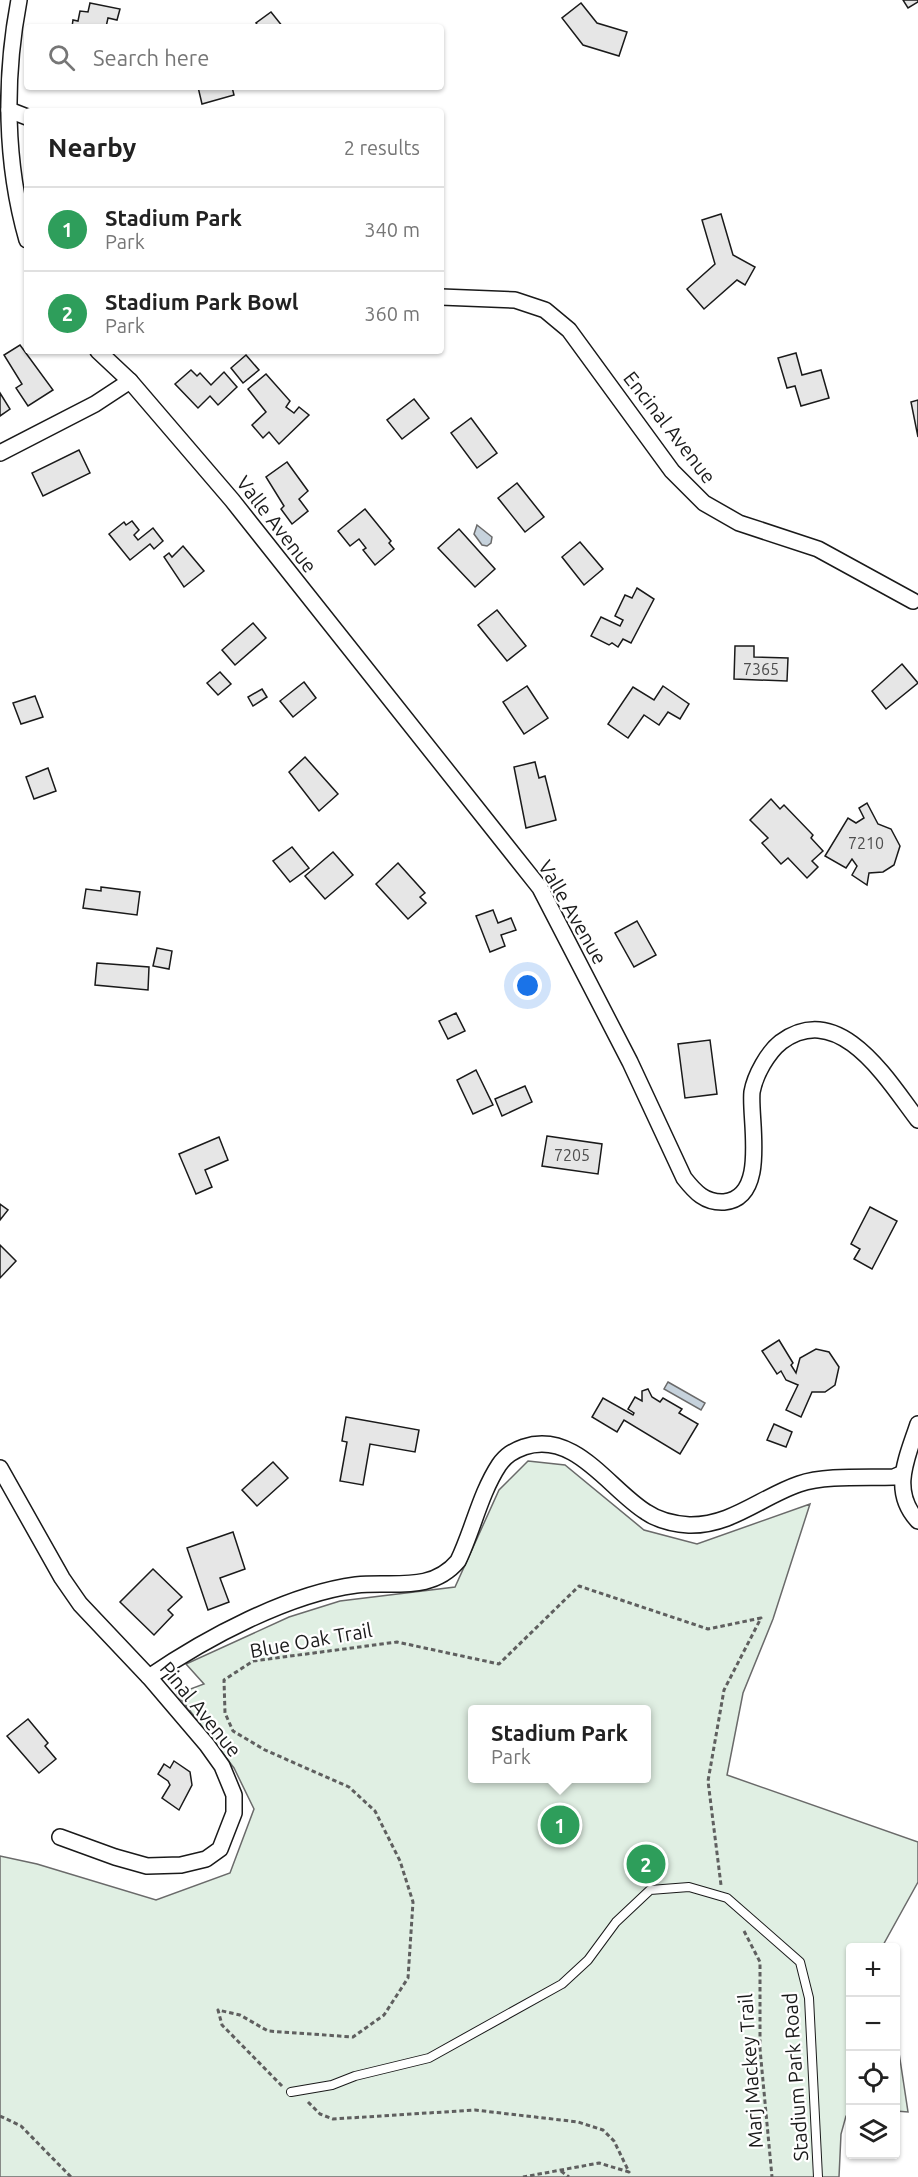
<!DOCTYPE html>
<html lang="en">
<head>
<meta charset="utf-8">
<style>
  body { margin:0; font-family:Ubuntu,sans-serif; background:#f2f2f2; color:#222 }
  .controls { position:absolute; right:18px; bottom:18px; display:grid; overflow:hidden; border-radius:6px; box-shadow:0 2px 4px #0004 }
  .controls button { width:54px; height:54px; display:grid; place-items:center; padding:0; border:0; border-bottom:2px solid #e0e0e0; background:#fff; color:#222; font:30px sans-serif }
  .you { position:absolute; left:528px; top:986px; width:21px; height:21px; margin:-15px; border:4px solid #fff; border-radius:50%; background:#1a73e8; box-shadow:0 0 0 9px #1a73e833 }
  .badge { display:grid; place-items:center; width:39px; height:39px; border-radius:50%; background:#1a73e8; color:#fff; font-size:20px; font-weight:700 }
  .pin { position:absolute; translate:-50% -50%; border:3px solid #fff; box-shadow:0 2px 6px #0006 }
  .popup { position:absolute; left:468px; top:1705px; width:183px; height:78px; box-sizing:border-box; display:grid; place-content:center; border-radius:6px; background:#fff; filter:drop-shadow(0 2px 4px #0005); font-size:20px; white-space:nowrap; color:#767676 }
  .popup b { font-size:22px; color:#222 }
  .popup::after { content:''; position:absolute; left:50%; top:100%; margin-left:-12px; border:12px solid transparent; border-top-color:#fff }
  .list { margin:0; padding:0; list-style:none }
  h2 { display:flex; justify-content:space-between; align-items:center; height:78px; margin:0; padding:0 24px; font-size:26px }
  h2 small { font-size:20px; font-weight:400; color:#767676 }
  .list li { display:grid; grid-template-columns:39px 1fr auto; gap:18px; align-items:center; box-sizing:border-box; height:84px; padding:0 24px; border-top:2px solid #e0e0e0 }
  .list b { display:block; font-size:22px; white-space:nowrap }
  .list p { margin:0; font-size:20px; white-space:nowrap; color:#767676 }
  .list em { font-size:20px; font-style:normal; color:#767676 }
  .icon { flex:none; width:33px; height:33px; fill:none; stroke:currentColor; stroke-width:2; stroke-linecap:round; stroke-linejoin:round }
  .map { position:relative; flex:none; width:918px; height:2177px; overflow:hidden }
  .search { position:absolute; background:#fff; box-shadow:0 2px 4px #0004; left:24px; top:24px; width:420px; height:66px; display:flex; align-items:center; gap:15px; box-sizing:border-box; padding:0 21px; border-radius:6px; color:#767676; font-size:22px }
  .panel { position:absolute; background:#fff; box-shadow:0 2px 4px #0004; left:24px; top:108px; width:420px; height:246px; border-radius:6px }
  .map>svg:first-child { display:block }
</style>
</head>
<body>
<div class="map">
<svg width="918" height="2177" viewBox="0 0 918 2177">
  <rect width="100%" height="100%" fill="#fff"/>
  <g fill="#e0efe3" stroke="#6a6a6a" stroke-width="1.5" fill-rule="evenodd">
    <path d="M528 1461 565 1465 644 1530 697 1544 810 1504 773 1619 743 1693 727 1775 918 1842V1882L882 1947 850 1948V2115L846 2116 841 2134 839 2177H0V1856L37 1864 156 1900 230 1873 254 1809 234 1768 177 1694 204 1684 186 1664 289 1617 340 1601 455 1587 499 1490ZM473 1710H647V1778H473Z"/>
    <path d="M896 2033 908 2112 896 2111Z"/>
  </g>
  <g fill="#c6d2dc" stroke="#6a6a6a" stroke-width="1.5">
    <path d="M477 525 492 537 491 543 487 546 482 545 474 534Z"/>
    <path d="M668 1382 705 1403 701 1410 664 1389Z"/>
  </g>
  <g fill="#e6e6e6" stroke="#1a1a1a" stroke-width="1.5">
    <path d="M903 0H918V2L908 8Z"/>
    <path d="M90 3 120 9 117 20 108 18 106 27H72L73 20 78 21 80 11 88 12Z"/>
    <path d="M581 3 597 23 627 32 619 56 583 45 562 18Z"/>
    <path d="M271 12 283 27H259L256 23Z"/>
    <path d="M198 87H232L234 95 202 104Z"/>
    <path d="M721 214 733 255 755 267 745 285 737 280 704 309 687 289 715 264 702 220Z"/>
    <path d="M20 345 53 390 28 406 16 388 22 384 4 355Z"/>
    <path d="M796 353 802 375 821 370 829 398 801 406 795 386 787 388 778 358Z"/>
    <path d="M246 355 259 370 243 383 231 368Z"/>
    <path d="M191 370 197 376 200 373 211 385 224 372 237 387 218 405 210 396 198 408 175 384Z"/>
    <path d="M266 374 290 401 286 407 294 413 299 407 309 415 279 444 269 432 263 438 252 425 266 412 248 389Z"/>
    <path d="M0 393 10 409 0 416Z"/>
    <path d="M414 399 429 418 402 439 387 420Z"/>
    <path d="M918 400V437L911 402Z"/>
    <path d="M471 418 497 453 477 468 451 433Z"/>
    <path d="M79 450 90 473 43 496 32 473Z"/>
    <path d="M287 462 308 491 299 499 308 511 292 524 281 509 284 506 266 477Z"/>
    <path d="M517 483 544 517 525 532 498 498Z"/>
    <path d="M365 509 391 541 389 543 394 549 375 565 363 550 366 548 359 539 350 546 338 531Z"/>
    <path d="M132 521 139 530 134 535 138 540 153 528 163 541 154 549 150 544 130 560 109 534 124 522 126 525Z"/>
    <path d="M459 529 495 569 475 587 438 548Z"/>
    <path d="M580 542 603 569 584 585 562 557Z"/>
    <path d="M183 546 204 571 184 587 164 557 169 553 172 557Z"/>
    <path d="M637 588 654 599 631 643 623 639 618 647 612 643 609 645 591 636 601 617 620 626 623 620 615 616 625 595 632 598Z"/>
    <path d="M497 610 526 646 507 661 478 625Z"/>
    <path d="M253 623 266 638 235 665 222 650Z"/>
    <path d="M735 646H754V657L788 658 787 681 734 679Z"/>
    <path d="M902 664 918 683 886 709 872 691Z"/>
    <path d="M220 672 231 684 218 695 207 683Z"/>
    <path d="M304 682 316 698 293 717 280 701Z"/>
    <path d="M527 686 548 718 524 734 503 702Z"/>
    <path d="M663 686 689 704 680 719 668 712 659 725 644 715 628 738 608 724 633 687 654 700Z"/>
    <path d="M262 689 267 697 253 706 248 697Z"/>
    <path d="M35 696 43 717 21 724 13 703Z"/>
    <path d="M305 757 338 794 319 811 289 772Z"/>
    <path d="M535 762 539 778 545 776 556 820 526 828 514 767Z"/>
    <path d="M48 768 56 791 34 799 26 777Z"/>
    <path d="M771 799 780 809 784 805 813 835 811 838 823 851 812 861 818 867 807 878 788 858 781 864 762 843 768 838 750 820Z"/>
    <path d="M867 803 878 824 891 829 900 846 894 865 883 872 869 873 867 885 852 875 857 866 852 859 846 868 825 856 848 818 856 823 864 818 859 808Z"/>
    <path d="M292 847 309 868 290 882 273 861Z"/>
    <path d="M333 852 353 875 325 899 305 876Z"/>
    <path d="M398 863 425 893 420 897 426 903 408 919 376 884Z"/>
    <path d="M101 887 140 892 137 915 83 908 86 889 101 891Z"/>
    <path d="M493 910 498 923 511 918 516 930 501 935 505 946 490 952 476 916Z"/>
    <path d="M637 921 656 955 634 967 615 933Z"/>
    <path d="M157 948 172 951 169 969 153 966Z"/>
    <path d="M97 963 149 967 148 990 95 985Z"/>
    <path d="M456 1013 465 1031 448 1039 439 1021Z"/>
    <path d="M710 1040 717 1094 685 1098 678 1044Z"/>
    <path d="M476 1070 493 1105 473 1114 457 1080Z"/>
    <path d="M525 1086 532 1102 502 1116 495 1099Z"/>
    <path d="M547 1136 602 1144 598 1174 542 1166Z"/>
    <path d="M219 1137 228 1160 205 1170 212 1187 196 1194 179 1154Z"/>
    <path d="M0 1204 8 1210 0 1220Z"/>
    <path d="M870 1207 897 1221 872 1269 854 1259 860 1249 851 1244Z"/>
    <path d="M0 1245 16 1261 0 1278Z"/>
    <path d="M779 1340 793 1363 791 1365 796 1373 800 1358 816 1349 829 1352 839 1367 835 1385 825 1392H812L801 1417 786 1410 798 1385 786 1380 781 1371 777 1374 762 1351Z"/>
    <path d="M648 1389 652 1397 660 1402 663 1398 682 1409 679 1413 698 1424 680 1454 624 1420 617 1432 592 1417 603 1398 633 1415 634 1413 628 1409 635 1397 642 1401V1391Z"/>
    <path d="M346 1417 419 1430 415 1452 370 1444 363 1485 340 1481 347 1442 342 1441Z"/>
    <path d="M774 1424 792 1432 786 1447 767 1440Z"/>
    <path d="M273 1462 288 1478 257 1506 242 1490Z"/>
    <path d="M233 1532 245 1569 220 1578 229 1602 208 1610 187 1548Z"/>
    <path d="M153 1569 182 1597 168 1610 173 1615 154 1635 120 1602Z"/>
    <path d="M28 1719 48 1743 45 1746 56 1759 39 1773 7 1736Z"/>
    <path d="M174 1761 190 1772 192 1785 179 1810 162 1798 170 1785 168 1781 158 1774 164 1764 170 1768Z"/>
  </g>
  <g fill="none" stroke-linecap="round" stroke-linejoin="round">
    <g stroke="#1a1a1a" stroke-width="10">
      <path id="service" d="M291 2092 332 2085 355 2076 429 2058 562 1984 588 1960 616 1922 650 1890 689 1887 727 1898 800 1962 809 1998 818 2177"/>
    </g>
    <g stroke="#1a1a1a" stroke-width="18">
      <g id="minor">
        <path d="M19 0C4 79 5 163 27 240"/>
        <path d="M9 110 27 117"/>
        <path d="M441 297 515 300 545 310 569 330 672 471 704 503 739 523 818 549 913 601"/>
        <path d="M98 351 130 381 232 500 540 888 630 1062 684 1178C695 1192 705 1203 724 1202 769 1198 749 1119 752 1092 755 1075 768 1052 781 1042 840 999 888 1081 918 1120"/>
        <path d="M0 453 95 404 130 381"/>
        <path d="M918 1424C907 1458 890 1491 918 1521"/>
        <path d="M0 1468 62 1578 80 1604 149 1677 207 1745 222 1766 234 1795V1813L220 1849 206 1859 181 1865 147 1866 115 1857 60 1837"/>
        <path d="M149 1677C206 1638 288 1594 356 1585 393 1581 431 1593 458 1561 473 1530 480 1494 499 1465 506 1455 513 1451 524 1447 575 1430 609 1489 646 1512 659 1521 674 1524 689 1525 731 1526 761 1497 799 1484 826 1475 866 1478 894 1477L901 1474"/>
      </g>
    </g>
    <g stroke="#5f5f5f" stroke-width="3" stroke-dasharray="4.5 3" stroke-linecap="butt">
      <path d="M744 1931 760 1962V2049L772 2177"/>
      <path d="M282 2086 222 2025 218 2010 240 2015 268 2031 353 2037 384 2015 408 1978 413 1902 400 1861 375 1811 349 1787 265 1750 233 1731 225 1713 224 1680 253 1661 397 1642 499 1664 579 1586 708 1629 761 1618 724 1690 708 1781 721 1885"/>
      <path d="M308 2102 320 2114 333 2119 475 2110 578 2122 603 2130 614 2141 629 2172 599 2163 523 2177"/>
      <path d="M0 2116 21 2126 71 2177"/>
      <path d="M561 2171 569 2177"/>
    </g>
    <use href="#service" stroke="#fff" stroke-width="8"/>
    <use href="#minor" stroke="#fff" stroke-width="15"/>
  </g>
  <g text-anchor="middle" dominant-baseline="central" stroke-width="4.5" stroke-linejoin="round" paint-order="stroke">
    <g font-size="16" fill="#4d4d4d">
      <text x="761" y="669">7365</text>
      <text x="866" y="843">7210</text>
      <text x="572" y="1155">7205</text>
    </g>
    <g font-size="20" fill="#1a1a1a" stroke="#fff">
      <text transform="translate(670 427) rotate(52)">Encinal Avenue</text>
      <text transform="translate(277 524) rotate(52)">Valle Avenue</text>
      <text transform="translate(573 912) rotate(60)">Valle Avenue</text>
      <text transform="translate(311 1640) rotate(-10)">Blue Oak Trail</text>
      <text transform="translate(201 1709) rotate(51)">Pinal Avenue</text>
      <text transform="translate(750 2071) rotate(-94)">Marj Mackey Trail</text>
      <text transform="translate(795 2077) rotate(-94)">Stadium Park Road</text>
    </g>
  </g>
</svg>
<div class="controls">
<button>+</button>
<button>−</button>
<button><svg class="icon" aria-label="locate" viewBox="0 0 24 24"><circle cx="12" cy="12" r="6"/><path d="M12 2v4M12 18v4M2 12h4M18 12h4"/></svg></button>
<button><svg class="icon" aria-label="layers" viewBox="0 0 24 24"><path d="M12 4l9 5-9 5-9-5zM3 14l9 5 9-5"/></svg></button>
</div>
<div class="you"></div>
<div class="pin badge" style="left:560px;top:1825px;background:#2e9e5b">1</div>
<div class="popup"><b>Stadium Park</b>Park</div>
<div class="pin badge" style="left:646px;top:1864px;background:#2e9e5b">2</div>
<div class="search"><svg class="icon" aria-label="search" viewBox="0 0 24 24"><circle cx="10" cy="10" r="6"/><path d="M15 15l6 6"/></svg>Search here</div>
<section class="panel">
<h2>Nearby<small>2 results</small></h2>
<ul class="list">
<li><span class="badge" style="background:#2e9e5b">1</span><div><b>Stadium Park</b><p>Park</p></div><em>340 m</em></li>
<li><span class="badge" style="background:#2e9e5b">2</span><div><b>Stadium Park Bowl</b><p>Park</p></div><em>360 m</em></li>
</ul>
</section>
</div>
</body>
</html>
